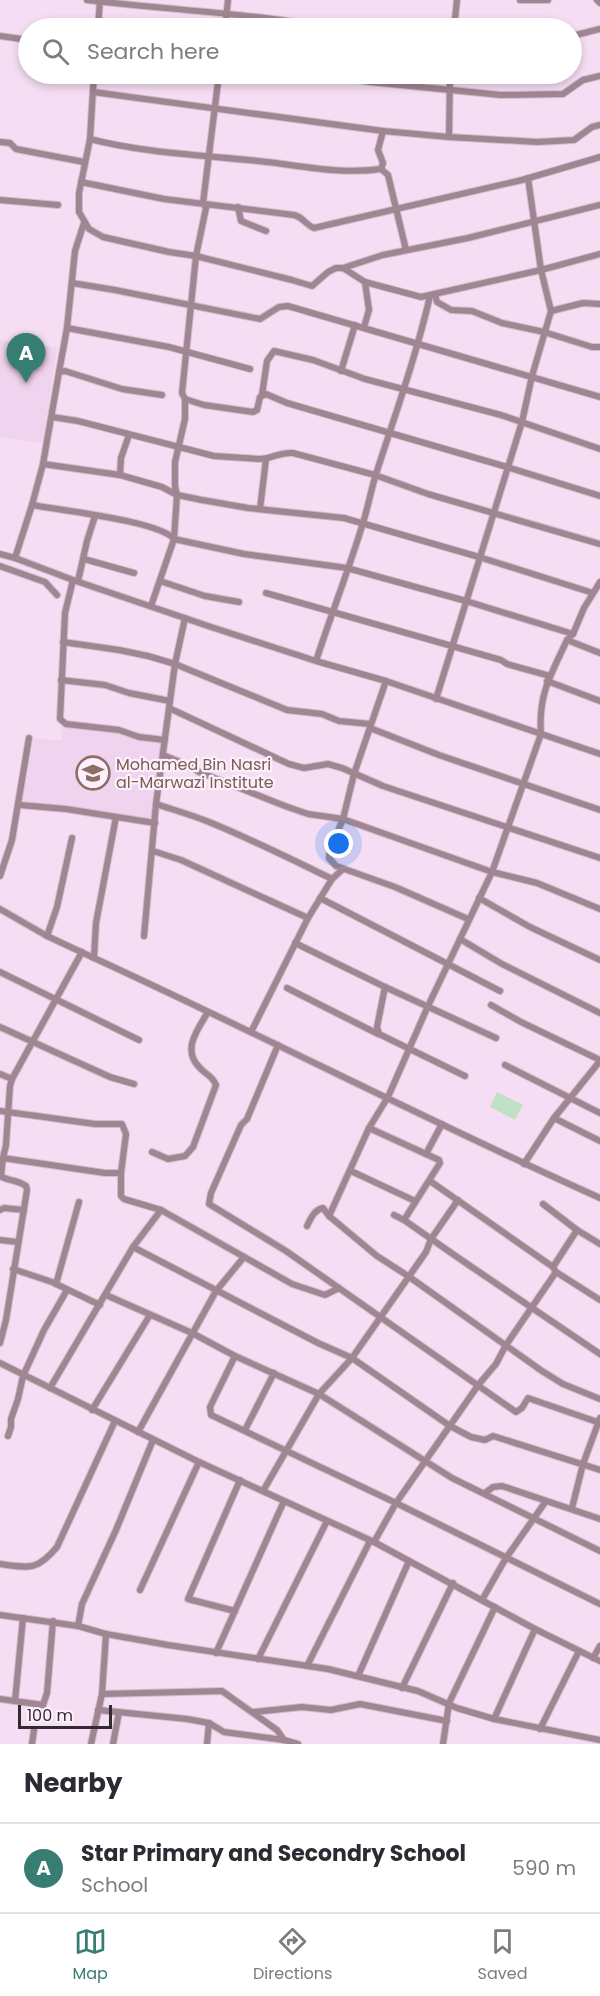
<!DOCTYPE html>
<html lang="en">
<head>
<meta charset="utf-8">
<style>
  body { margin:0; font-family:Poppins,sans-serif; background:#f7f7f7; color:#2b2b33 }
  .scale { position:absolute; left:18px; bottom:15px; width:94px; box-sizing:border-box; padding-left:6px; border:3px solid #322931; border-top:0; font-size:16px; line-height:21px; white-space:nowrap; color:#322931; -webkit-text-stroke:4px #fdeffb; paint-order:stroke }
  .you { position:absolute; left:339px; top:844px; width:21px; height:21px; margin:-15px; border:4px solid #fff; border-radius:50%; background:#1a73e8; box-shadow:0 0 0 9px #1a73e833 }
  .badge { display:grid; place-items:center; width:39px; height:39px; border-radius:50%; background:#387d72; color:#fff; font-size:20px; font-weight:700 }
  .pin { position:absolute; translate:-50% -50px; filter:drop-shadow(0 2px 3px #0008) }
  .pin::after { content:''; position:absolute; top:32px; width:21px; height:18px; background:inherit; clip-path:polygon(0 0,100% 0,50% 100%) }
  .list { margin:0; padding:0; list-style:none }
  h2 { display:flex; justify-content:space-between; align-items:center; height:78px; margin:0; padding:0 24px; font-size:26px }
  h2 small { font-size:20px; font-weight:400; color:#7c7c81 }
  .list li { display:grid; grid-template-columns:39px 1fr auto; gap:18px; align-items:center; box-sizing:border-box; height:90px; padding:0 24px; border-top:2px solid #e1e1e2 }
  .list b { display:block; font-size:22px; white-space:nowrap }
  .list p { margin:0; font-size:20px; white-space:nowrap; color:#7c7c81 }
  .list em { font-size:20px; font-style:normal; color:#7c7c81 }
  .icon { flex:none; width:33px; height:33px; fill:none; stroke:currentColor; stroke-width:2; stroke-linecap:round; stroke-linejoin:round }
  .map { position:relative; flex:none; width:600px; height:1744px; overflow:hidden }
  .search { position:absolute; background:#fff; box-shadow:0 3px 9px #0003; left:18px; right:18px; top:18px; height:66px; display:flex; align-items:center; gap:15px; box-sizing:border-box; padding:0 21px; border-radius:33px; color:#7c7c81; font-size:22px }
  .sheet { height:168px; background:#fff }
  nav { display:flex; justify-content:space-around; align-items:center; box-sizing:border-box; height:84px; border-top:2px solid #e1e1e2; background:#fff; font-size:16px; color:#7c7c81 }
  nav a { display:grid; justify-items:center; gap:3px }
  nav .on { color:#387d72 }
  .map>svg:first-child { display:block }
</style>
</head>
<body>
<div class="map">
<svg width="600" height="1744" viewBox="0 0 600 1744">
  <rect width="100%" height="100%" fill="#f5def3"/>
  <g fill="#f0d3ee">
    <path d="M0 340 57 348 43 443 0 437Z"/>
    <path d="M61 725 126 734 163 742 152 819 62 807 22 804 34 739 62 740Z"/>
  </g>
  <path fill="#c0e1c5" d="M497 1092 523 1105 515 1120 490 1107Z"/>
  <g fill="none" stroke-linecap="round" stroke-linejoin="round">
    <g stroke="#d2bdd0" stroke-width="8">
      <g id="street">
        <path d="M87 0C169 10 251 13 332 28"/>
        <path d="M520 0H548"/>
        <path d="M597 0 600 3"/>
        <path d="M98 28 100 0"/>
        <path d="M225 28 228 0"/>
        <path d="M454 28 457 0"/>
        <path d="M0 36 28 40"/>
        <path d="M572 36 600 29"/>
        <path d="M94 74 90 139 79 193V212L89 229 103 237 169 252 196 256 292 280 312 286 328 272 336 268H343L383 255 468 238 600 205"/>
        <path d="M322 74 370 82 501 95 563 94 583 80 600 76"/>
        <path d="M93 92 383 131 449 137 537 142 574 140 592 127 600 125"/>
        <path d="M383 131 378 150 383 163 381 169 388 175 406 250"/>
        <path d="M449 137 450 74"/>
        <path d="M90 139C144 153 202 155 258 161 299 165 339 175 381 169"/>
        <path d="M0 142 10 143 16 149 84 162"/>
        <path d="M81 182 164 199 294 215C303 217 306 225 314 228L522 180 600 157"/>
        <path d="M0 200 58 205"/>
        <path d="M238 207 241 221 266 231"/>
        <path d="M84 223 75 251 67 328 169 347 250 369"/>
        <path d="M343 268 365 282 421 297 541 270 600 254"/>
        <path d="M72 283 115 290 260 319 279 307 288 306 600 397"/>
        <path d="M435 295 437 302 451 310 472 311 502 323 544 332 592 347H600"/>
        <path d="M551 311 583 303 600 304"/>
        <path d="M364 327 369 310 365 282"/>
        <path d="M341 371 355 325"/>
        <path d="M59 372 67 328"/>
        <path d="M262 395 267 361 274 351 313 360 365 379 501 415 600 449"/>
        <path d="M185 399 204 405 253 412 257 410 260 397 266 394 287 403 507 467 600 496"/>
        <path d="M52 417 78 421 214 456 259 459C272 459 279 452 293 453L375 475 428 494 600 544"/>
        <path d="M43 464 120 475 162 487 177 495 202 500 248 508 344 518 479 557 593 593"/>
        <path d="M120 475 121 458 129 435"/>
        <path d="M32 505C59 510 159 521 174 539L244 554 347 568 466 601 573 634"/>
        <path d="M260 509 266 459"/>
        <path d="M0 554 15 558 73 580 208 626 316 661 386 681 600 754"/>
        <path d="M15 558 32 505 43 464 59 372 65 371 122 389 162 395"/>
        <path d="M84 559 134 573"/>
        <path d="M0 566 45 582 57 595"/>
        <path d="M73 580 65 613 60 719 66 724 119 730 139 737 165 740"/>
        <path d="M78 581 87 541 95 516"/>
        <path d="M160 581 205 596 239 602"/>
        <path d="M600 582 584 608 573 634 567 640C551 675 538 694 541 734L492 872 428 1006 388 1097 369 1128 329 1216 377 1256 408 1276 542 1371 563 1384 600 1399"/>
        <path d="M266 593 501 660 507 664 550 676"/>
        <path d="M151 606 174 539 177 495 175 486V462L185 419V399L182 393 196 256 206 208 203 203 219 74"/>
        <path d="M567 640 600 653"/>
        <path d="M63 642 119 650 148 656 175 664 287 710 322 714 339 721 370 724"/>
        <path d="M316 661C331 615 349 569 363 523 368 507 371 490 376 474 395 415 416 357 430 296"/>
        <path d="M61 680 105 685 129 693 170 701"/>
        <path d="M386 681 354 774 343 819 330 850 329 858 336 866 395 887 468 919"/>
        <path d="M547 681 600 701"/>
        <path d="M436 699 522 422 532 376 551 311 541 270 528 178"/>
        <path d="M169 708 289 764 304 768 328 764 342 768 383 786 600 858"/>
        <path d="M370 728 439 755 600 810"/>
        <path d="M163 755 192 767 199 772 285 806 308 814 343 819 492 872 537 883 600 909"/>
        <path d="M156 804C174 810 192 815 209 822 251 839 291 859 332 879"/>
        <path d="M20 805 66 809 155 823"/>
        <path d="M153 851 181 860 308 918"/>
        <path d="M0 876 12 840 29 738"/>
        <path d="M320 898 500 991"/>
        <path d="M479 898 530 927 600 960"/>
        <path d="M0 909 47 936 94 958C264 1036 430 1122 600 1198"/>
        <path d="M47 936 57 907 72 838"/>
        <path d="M144 936 156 804 175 664 185 618"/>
        <path d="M460 939 502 964 600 1013"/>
        <path d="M295 943 385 987 496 1038"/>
        <path d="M82 952 12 1079 10 1086 6 1145 3 1158 105 1173H121"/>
        <path d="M94 958 96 923 116 817"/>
        <path d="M0 972 139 1040"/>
        <path d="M385 987 377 1027 379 1034 465 1076"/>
        <path d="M287 988 378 1034"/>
        <path d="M491 1005 521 1022 600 1060"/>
        <path d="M0 1027 110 1077 134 1084"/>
        <path d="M251 1032 308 918 332 879 343 869"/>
        <path d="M278 1045 247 1119 241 1125 211 1193 209 1204 286 1251 516 1412 522 1408 528 1398 600 1423"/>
        <path d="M505 1065 600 1113"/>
        <path d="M0 1074 12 1079"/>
        <path d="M0 1111 95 1124H122L126 1134 121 1173V1196L124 1199 161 1210 292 1284 325 1295 339 1288"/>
        <path d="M554 1118 600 1141"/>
        <path d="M369 1128 426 1154"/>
        <path d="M152 1152 168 1159 185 1156 193 1147 216 1085C212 1075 206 1075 200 1068 181 1050 198 1029 208 1012"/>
        <path d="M524 1164 554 1118 600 1061"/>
        <path d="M351 1171 415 1201"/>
        <path d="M0 1176C8 1181 18 1180 26 1186L27 1190 6 1320 0 1343"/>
        <path d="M1 1176 3 1158"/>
        <path d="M430 1181 553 1267 556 1272 600 1300"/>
        <path d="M543 1204 577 1230 600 1244"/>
        <path d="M0 1210 4 1208 24 1210"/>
        <path d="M394 1215 404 1220 460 1259 600 1354"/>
        <path d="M404 1220 440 1163 439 1160 426 1154 442 1124"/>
        <path d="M307 1226C311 1218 314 1210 323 1208L329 1216"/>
        <path d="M0 1240 17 1242"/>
        <path d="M133 1247 318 1343 352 1358 450 1426 471 1437 485 1440 493 1436 600 1470"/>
        <path d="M553 1267 577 1230"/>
        <path d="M13 1269 52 1282 100 1305"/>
        <path d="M56 1284 79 1202"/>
        <path d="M106 1295 192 1333 235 1356 319 1394 452 1478 600 1551"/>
        <path d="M235 1356 210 1407 211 1415 396 1503 600 1604"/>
        <path d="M0 1363 199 1462 374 1542 535 1629 600 1661"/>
        <path d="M50 1388 133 1247 161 1210"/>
        <path d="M92 1410 150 1315"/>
        <path d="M245 1430 274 1373"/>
        <path d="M138 1432 216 1291 244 1257"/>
        <path d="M8 1436 11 1427V1419L18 1399 23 1376 44 1330 67 1290"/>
        <path d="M263 1491 319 1394 352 1358 426 1252 431 1239 458 1200"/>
        <path d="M485 1493 493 1487 502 1486 600 1519"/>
        <path d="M572 1508 583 1464 600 1418"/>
        <path d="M374 1542 396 1503 479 1384 496 1364 506 1345 556 1272"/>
        <path d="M0 1564C29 1568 37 1571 57 1547L115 1421"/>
        <path d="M140 1590 199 1462"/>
        <path d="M482 1600 506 1558 546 1501"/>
        <path d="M235 1611 188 1599 240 1480"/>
        <path d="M0 1615 78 1626 106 1634 168 1645 328 1669 418 1691 457 1708 494 1719 600 1740"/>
        <path d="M78 1626 82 1604 116 1530 153 1440"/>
        <path d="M216 1653 284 1501"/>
        <path d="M593 1658 600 1646"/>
        <path d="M258 1659 327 1521"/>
        <path d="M307 1666 370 1541"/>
        <path d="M358 1676 409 1561"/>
        <path d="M402 1688 453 1583"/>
        <path d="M102 1694 222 1691 277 1730 284 1740"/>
        <path d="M0 1699 43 1705 47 1693 53 1621"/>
        <path d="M15 1701 23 1618"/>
        <path d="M98 1710 187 1719 209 1723 224 1732 284 1740 298 1744"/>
        <path d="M253 1712 302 1707 331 1710 360 1704 447 1721"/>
        <path d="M494 1719 535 1629"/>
        <path d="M540 1729 579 1651"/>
        <path d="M32 1744 34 1730"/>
        <path d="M91 1744 102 1694 106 1634"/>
        <path d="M113 1744 119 1712"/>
        <path d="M207 1744 209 1723"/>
        <path d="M443 1744 449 1703 495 1607"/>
      </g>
    </g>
    <use href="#street" stroke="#a08690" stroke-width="6"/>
  </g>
  <defs>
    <g id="school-ring" transform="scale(1.725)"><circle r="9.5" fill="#fdeffb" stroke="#8d6e63" stroke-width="1.5"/><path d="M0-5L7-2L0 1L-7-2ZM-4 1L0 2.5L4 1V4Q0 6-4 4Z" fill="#8d6e63"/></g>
  </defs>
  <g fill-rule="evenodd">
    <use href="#school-ring" x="93" y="773"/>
  </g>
  <g text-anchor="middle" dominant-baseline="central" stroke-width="4.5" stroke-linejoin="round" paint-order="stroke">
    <g font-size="16" fill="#785e54" stroke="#fdeffb" text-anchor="start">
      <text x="116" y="764">Mohamed Bin Nasri<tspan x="116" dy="18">al-Marwazi Institute</tspan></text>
    </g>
  </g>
</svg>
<div class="scale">100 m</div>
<div class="you"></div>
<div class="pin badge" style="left:26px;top:383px">A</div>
<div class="search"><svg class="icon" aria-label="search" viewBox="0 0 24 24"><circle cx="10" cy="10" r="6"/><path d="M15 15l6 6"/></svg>Search here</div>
</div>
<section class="sheet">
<h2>Nearby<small></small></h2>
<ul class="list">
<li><span class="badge">A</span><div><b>Star Primary and Secondry School</b><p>School</p></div><em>590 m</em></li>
</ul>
</section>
<nav>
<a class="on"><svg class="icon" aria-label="map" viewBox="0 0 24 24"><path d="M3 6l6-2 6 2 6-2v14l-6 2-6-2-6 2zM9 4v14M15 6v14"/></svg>Map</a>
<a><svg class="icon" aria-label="directions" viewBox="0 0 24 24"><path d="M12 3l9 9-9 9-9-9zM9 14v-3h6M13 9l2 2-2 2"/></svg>Directions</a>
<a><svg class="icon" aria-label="saved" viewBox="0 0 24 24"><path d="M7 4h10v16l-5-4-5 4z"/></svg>Saved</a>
</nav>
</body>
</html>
